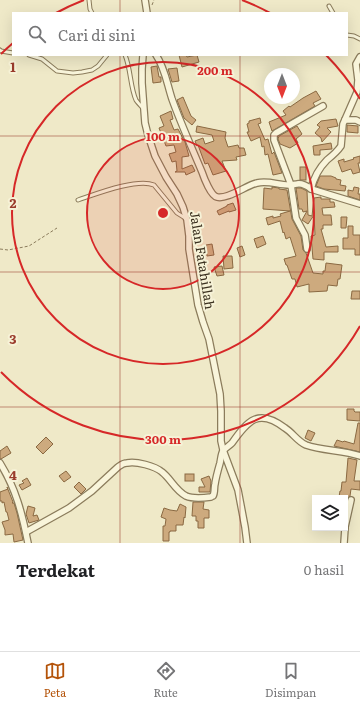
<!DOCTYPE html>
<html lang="id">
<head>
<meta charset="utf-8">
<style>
  body { margin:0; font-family:Literata,serif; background:#f6f6f6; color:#202124 }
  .controls { position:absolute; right:12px; bottom:12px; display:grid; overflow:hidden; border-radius:0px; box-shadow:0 4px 16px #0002 }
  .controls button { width:36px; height:36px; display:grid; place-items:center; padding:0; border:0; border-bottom:1px solid #e0e0e0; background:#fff; color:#202124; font:20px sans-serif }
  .compass { position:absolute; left:264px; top:68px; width:36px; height:36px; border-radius:50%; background:#fff; box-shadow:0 4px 16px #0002; rotate:180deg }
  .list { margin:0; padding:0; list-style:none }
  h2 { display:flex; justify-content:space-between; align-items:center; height:52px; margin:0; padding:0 16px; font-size:17px }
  h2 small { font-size:13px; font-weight:400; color:#757577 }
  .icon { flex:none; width:22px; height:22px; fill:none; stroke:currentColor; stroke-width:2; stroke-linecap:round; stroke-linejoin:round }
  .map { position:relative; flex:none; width:360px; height:543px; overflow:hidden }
  .search { position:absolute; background:#fff; box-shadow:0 4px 16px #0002; left:12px; right:12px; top:12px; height:44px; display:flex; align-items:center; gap:10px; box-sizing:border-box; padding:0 14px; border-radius:0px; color:#757577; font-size:15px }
  .sheet { height:108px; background:#fff }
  nav { display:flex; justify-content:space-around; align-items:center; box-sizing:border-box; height:56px; border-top:1px solid #e0e0e0; background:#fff; font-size:11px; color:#757577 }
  nav a { display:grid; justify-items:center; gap:2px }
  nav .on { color:#b45309 }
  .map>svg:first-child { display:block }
</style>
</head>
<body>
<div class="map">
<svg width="360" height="543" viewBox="0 0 360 543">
  <rect width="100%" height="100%" fill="#efe9c8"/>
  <g fill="#cdaa7e" stroke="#8a6942">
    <path d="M179 55H186L187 57 197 55 199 62 182 67Z"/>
    <path d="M157 66 159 77H161V82L153 83 151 67Z"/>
    <path d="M177 68 179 81 172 82 168 69Z"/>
    <path d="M316 91 321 99 313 103 315 106 272 131 269 122 286 115 283 111 289 106 290 107 303 98Z"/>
    <path d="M183 97 191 116 196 120 192 125 184 118 177 100Z"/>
    <path d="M171 111 173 119 170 120 174 130 178 129 185 142 189 156 182 157V169L192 165 195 171 186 175 185 172H175L177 171 176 161 172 162 169 154 176 152 174 145 166 146 159 128 164 126 160 116Z"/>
    <path d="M260 118 261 123 258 124 265 140 268 139 272 154 274 152 282 173 273 175 268 154 265 155 264 146 262 147 260 137 251 141 247 132H249L247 124 249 123V121Z"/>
    <path d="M336 119 338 126 327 128 331 132 322 142 321 138 315 133 320 127 317 125 321 121Z"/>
    <path d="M347 125 358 126V133L347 132Z"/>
    <path d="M197 126 226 132 225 138 228 147 238 145 239 148H244L246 155 236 157 237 160 222 161 226 171 213 175 208 163 205 164 198 145 197 146 195 141 203 138 205 144 214 141 212 135 196 132Z"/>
    <path d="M297 126 302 134 296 139 298 143 290 148 280 144 278 139 279 136Z"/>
    <path d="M331 143 332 149 320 150V155H314L313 146Z"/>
    <path d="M360 156V163H358L360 172 353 174 351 169 342 172 338 161 344 159V162L354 159 353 158Z"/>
    <rect x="300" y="167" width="6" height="13"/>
    <path d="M320 176H331L336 178V179L341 180 340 185 346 186 345 191 324 189 316 186Z"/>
    <path d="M272 187 279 188V189L287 190 292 219 301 236 303 250 306 253 313 273 323 274V271H325L326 263 342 265 340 279H338L337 286 328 285 327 291 309 292V284L297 287 295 279H292L287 265H286L284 259 296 256 290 237 286 239 284 232 283 233 280 221 268 225 266 218 273 216V218L281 216 280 214 290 211 263 209 264 188 272 189Z"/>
    <path d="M354 187 359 188 358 194H360V200L348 196V190L353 191Z"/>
    <path d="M296 188H301L307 191 308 215 312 216 314 198 321 197V199H330V202H334L335 207 322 208 323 215H331L332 225H323V229H321L326 247 338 246V252H324V260L313 259 311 236 315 235 314 215 308 224 302 220 307 211 303 212 302 209H299Z"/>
    <path d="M233 203 236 210 229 212V211L219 215 217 211 227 206V205Z"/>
    <path d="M341 217H347L346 228H341Z"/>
    <path d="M348 226H353V235H360V255H355V249H343V238H348Z"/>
    <path d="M263 236 266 244 257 248 254 239Z"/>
    <path d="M212 244 214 255 207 256 206 245Z"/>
    <path d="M242 246 245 255 240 257 237 248Z"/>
    <path d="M223 256H232L233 268 224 269Z"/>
    <path d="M222 266 224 275 217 276 214 267Z"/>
    <path d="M352 291H360V299H351Z"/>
    <path d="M347 409H354V411L355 412H360V421L347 420Z"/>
    <path d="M358 423H360V452L334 446 337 440 343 442 344 441 354 444Z"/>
    <path d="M308 430 315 433 311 441 305 438Z"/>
    <path d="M46 437 53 444 43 454 36 447Z"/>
    <path d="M7 446 11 453 1 459H0V451Z"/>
    <path d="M348 458 357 460 354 481H360V490L351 489 350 496 347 499 339 497 340 491H341L342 482H346Z"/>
    <path d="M66 471 71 477 64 482 59 476Z"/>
    <rect x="185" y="474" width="9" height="7"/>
    <path d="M209 476 211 481 210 492H199V487H205L201 479Z"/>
    <path d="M27 478 31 485 22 490 19 485 24 483 22 481Z"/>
    <path d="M79 482 86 489 81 494 74 487Z"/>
    <path d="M7 487 13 502 12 503H14L17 513 23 540 14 542 13 534 5 535V530L2 522 9 520 7 512H6L4 502 2 503V501H0V492L8 489Z"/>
    <path d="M193 502H204L203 509 209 510V518H204V528H198V521H196V516H192Z"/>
    <path d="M180 504 186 507 185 518 184 517 183 525H176V531H170V532H169V541H163V526H165L166 519 161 517 164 508 170 510 177 511Z"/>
    <path d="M28 506 35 508 33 516 37 515 39 520 29 523 26 514Z"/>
  </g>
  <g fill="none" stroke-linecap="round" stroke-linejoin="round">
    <g stroke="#8b7c5c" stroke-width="5">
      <g id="service">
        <path d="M89 0 90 9 92 13"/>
        <path d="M329 6 333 13"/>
        <path d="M347 35 354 36 360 39"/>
        <path d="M0 50 1 51 13 53"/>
        <path d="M29 55 42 59 57 71 73 73 82 72 92 70 98 66 107 55"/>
        <path d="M125 55C131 69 130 87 136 100 138 103 141 106 143 108"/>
        <path d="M78 200C96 194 137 178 154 185L177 213 185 218"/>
      </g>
    </g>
    <g stroke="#8b7c5c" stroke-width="8">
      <g id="minor">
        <path d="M145 0 147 13"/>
        <path d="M143 55 142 69V83L145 123 148 135 155 156 166 177 177 194 183 207 187 220 189 236V249L198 305 203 322 209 339 220 394 221 411V441L223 450 238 490 245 527 247 543"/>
        <path d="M156 55C165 68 167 84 172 99 181 124 192 148 202 172 204 178 211 196 217 197 227 200 247 185 257 183 269 180 280 186 291 185 293 185 295 184 297 184 302 183 307 186 311 189L360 204"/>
        <path d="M345 120H356L360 122"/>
        <path d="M311 189C314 177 318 169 327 160 332 156 337 152 341 146L343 124 357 92 358 80 356 64 360 57"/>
        <path d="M307 249 305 235 296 218 291 185 274 140V135L276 133 323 106"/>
        <path d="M0 463C16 489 22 513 28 543"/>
        <path d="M345 527 351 500"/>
        <path d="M26 532 69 508 92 491 118 467C121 465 123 463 127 463 136 461 155 466 162 472 171 479 175 490 186 496 193 499 203 498 211 497 211 497 212 496 213 496 215 493 214 487 215 484 216 477 218 470 220 463 221 459 221 454 223 451 225 448 229 446 232 443 248 420 259 408 285 428 293 433 297 441 306 445 323 451 343 450 360 456"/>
        <path d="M344 543 345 528"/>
      </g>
    </g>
    <g stroke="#8b7c5c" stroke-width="1" stroke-dasharray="3 2" stroke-linecap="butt">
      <path d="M152 5 154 0"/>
      <path d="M0 249 8 250 29 246 57 228"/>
    </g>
    <use href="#service" stroke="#f9f5db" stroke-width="3"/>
    <use href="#minor" stroke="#f9f5db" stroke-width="5.5"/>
  </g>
  <path fill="none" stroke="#9a3b2c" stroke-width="1" stroke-opacity="0.55" d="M120 0V13M240 0V13M120 55V543M240 55V543M0 136H360M0 272H360M0 407H360"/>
  <circle cx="163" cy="213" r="76" fill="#d62828" fill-opacity=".12"/>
  <g fill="none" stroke="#d62828" stroke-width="2">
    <circle cx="163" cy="213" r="76"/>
    <circle cx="163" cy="213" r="151"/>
    <path d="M360 326A227 227 0 0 1 1 372M1 54A227 227 0 0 1 13 43M56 13A227 227 0 0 1 84 0M242 0A227 227 0 0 1 270 13M326 55A227 227 0 0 1 360 99"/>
  </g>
  <g text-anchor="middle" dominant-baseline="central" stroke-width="4" stroke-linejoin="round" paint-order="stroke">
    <g font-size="13" fill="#3b3120" stroke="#f6f2d7">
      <text transform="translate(203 260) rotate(81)">Jalan Fatahillah</text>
    </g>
  </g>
  <g font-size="13" text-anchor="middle" font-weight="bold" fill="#9a3b2c" stroke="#f6f2d7" stroke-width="4" stroke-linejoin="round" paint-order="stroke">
    <text x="13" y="72">1</text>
    <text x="13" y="208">2</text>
    <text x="13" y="344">3</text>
    <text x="13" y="480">4</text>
  </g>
  <circle cx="163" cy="213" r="6" fill="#d62828" stroke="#f6f2d7" stroke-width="2"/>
  <g font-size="12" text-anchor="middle" font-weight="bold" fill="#d62828" stroke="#f6f2d7" stroke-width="4" stroke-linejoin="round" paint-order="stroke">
    <text x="215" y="75">200 m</text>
    <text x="163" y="141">100 m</text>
    <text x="163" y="444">300 m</text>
  </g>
</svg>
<div class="controls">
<button><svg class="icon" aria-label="layers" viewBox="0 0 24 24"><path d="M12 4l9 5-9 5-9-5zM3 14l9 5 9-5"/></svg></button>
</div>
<svg class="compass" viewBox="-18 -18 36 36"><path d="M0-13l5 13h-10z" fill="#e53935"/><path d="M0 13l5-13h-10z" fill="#757577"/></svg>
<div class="search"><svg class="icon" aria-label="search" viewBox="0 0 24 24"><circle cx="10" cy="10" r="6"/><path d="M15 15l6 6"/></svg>Cari di sini</div>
</div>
<section class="sheet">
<h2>Terdekat<small>0 hasil</small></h2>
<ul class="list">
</ul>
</section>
<nav>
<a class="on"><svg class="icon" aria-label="map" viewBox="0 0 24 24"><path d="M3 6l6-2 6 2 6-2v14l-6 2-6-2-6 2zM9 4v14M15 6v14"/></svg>Peta</a>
<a><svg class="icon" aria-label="directions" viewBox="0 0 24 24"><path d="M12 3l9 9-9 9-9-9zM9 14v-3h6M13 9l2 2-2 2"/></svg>Rute</a>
<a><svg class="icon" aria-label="saved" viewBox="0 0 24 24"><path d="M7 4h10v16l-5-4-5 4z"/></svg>Disimpan</a>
</nav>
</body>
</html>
